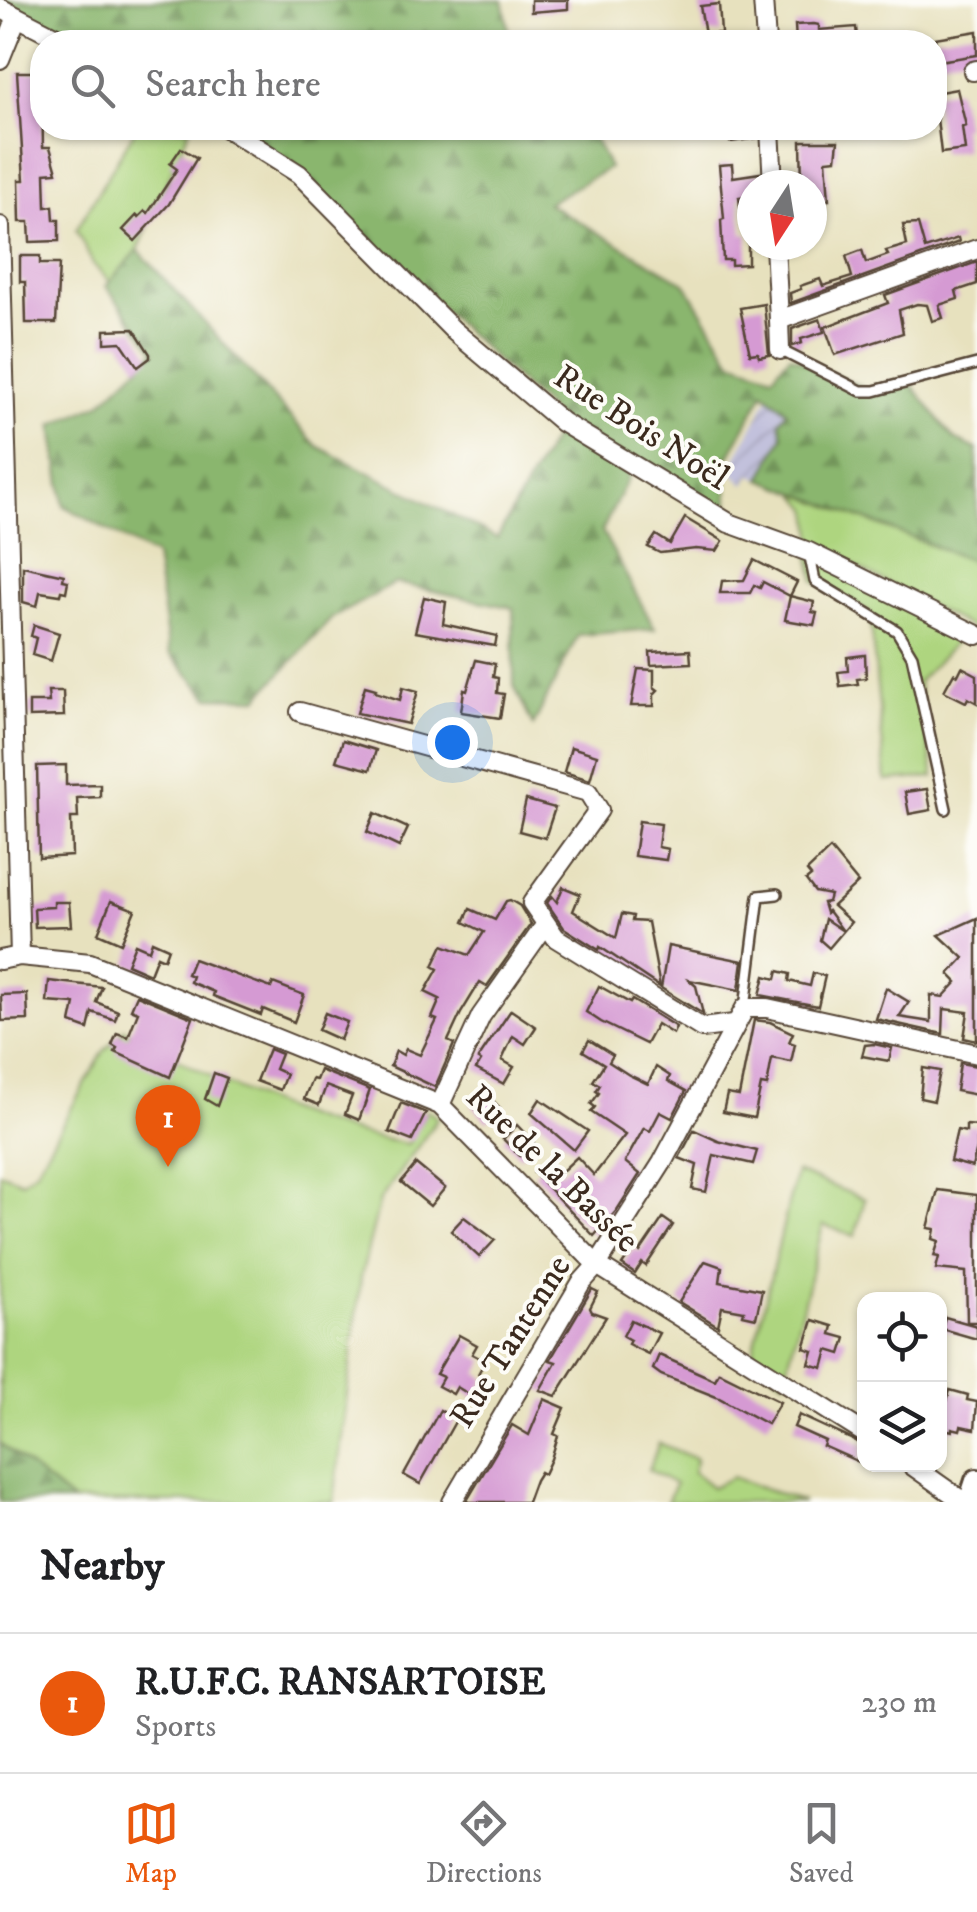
<!DOCTYPE html>
<html lang="en">
<head>
<meta charset="utf-8">
<style>
  body { margin:0; font-family:"IM FELL DW Pica",serif; background:#f6f6f6; color:#202124 }
  .controls { position:absolute; right:30px; bottom:30px; display:grid; overflow:hidden; border-radius:20px; box-shadow:0 2px 8px #0004 }
  .controls button { width:90px; height:90px; display:grid; place-items:center; padding:0; border:0; border-bottom:2px solid #e0e0e0; background:#fff; color:#202124; font:50px sans-serif }
  .compass { position:absolute; left:737px; top:170px; width:90px; height:90px; border-radius:50%; background:#fff; box-shadow:0 2px 8px #0004; rotate:192deg }
  .you { position:absolute; left:452px; top:742px; width:35px; height:35px; margin:-25px; border:8px solid #fff; border-radius:50%; background:#1a73e8; box-shadow:0 0 0 15px #1a73e833 }
  .badge { display:grid; place-items:center; width:65px; height:65px; border-radius:50%; background:#ea580c; color:#fff; font-size:32px; font-weight:700 }
  .pin { position:absolute; translate:-50% -82px; filter:drop-shadow(0 2px 5px #0008) }
  .pin::after { content:''; position:absolute; top:52px; width:35px; height:30px; background:inherit; clip-path:polygon(0 0,100% 0,50% 100%) }
  .list { margin:0; padding:0; list-style:none }
  h2 { display:flex; justify-content:space-between; align-items:center; height:130px; margin:0; padding:0 40px; font-size:42px }
  h2 small { font-size:32px; font-weight:400; color:#757577 }
  .list li { display:grid; grid-template-columns:65px 1fr auto; gap:30px; align-items:center; box-sizing:border-box; height:140px; padding:0 40px; border-top:2px solid #e0e0e0 }
  .list b { display:block; font-size:38px; white-space:nowrap }
  .list p { margin:0; font-size:32px; white-space:nowrap; color:#757577 }
  .list em { font-size:32px; font-style:normal; color:#757577 }
  .icon { flex:none; width:55px; height:55px; fill:none; stroke:currentColor; stroke-width:2; stroke-linecap:round; stroke-linejoin:round }
  .map { position:relative; flex:none; width:977px; height:1502px; overflow:hidden }
  .search { position:absolute; background:#fff; box-shadow:0 2px 8px #0004; left:30px; right:30px; top:30px; height:110px; display:flex; align-items:center; gap:25px; box-sizing:border-box; padding:0 35px; border-radius:40px; color:#757577; font-size:38px }
  .sheet { height:270px; background:#fff }
  nav { display:flex; justify-content:space-around; align-items:center; box-sizing:border-box; height:140px; border-top:2px solid #e0e0e0; background:#fff; font-size:28px; color:#757577 }
  nav a { display:grid; justify-items:center; gap:5px }
  nav .on { color:#ea580c }
  .map>svg:first-child { display:block }
</style>
</head>
<body>
<div class="map">
<svg width="977" height="1502" viewBox="0 0 977 1502">
  <defs>
    <pattern id="industrial-furrows" width="10" height="10" patternUnits="userSpaceOnUse" patternTransform="scale(2.5)"><rect width="10" height="10" fill="#c2c1dc"/><path d="M-1 1l2-2M0 10L10 0M9 11l2-2" fill="none" stroke="#a8a6bc"/></pattern>
    <pattern id="forest-firs" width="22" height="20" patternUnits="userSpaceOnUse" patternTransform="scale(2.5)"><rect width="22" height="20" fill="#8ab66e"/><path d="M5 1l3.5 6h-7zM16 11l3.5 6h-7z" fill="#72945a"/></pattern>
  </defs>
  <rect width="100%" height="100%" fill="#fdfcf7"/>
  <filter id="ink" filterUnits="userSpaceOnUse"><feTurbulence type="fractalNoise" baseFrequency=".01" numOctaves="2"/><feDisplacementMap in="SourceGraphic" scale="20" xChannelSelector="R" yChannelSelector="G"/><feConvolveMatrix kernelMatrix="1 2 1 2 8 2 1 2 1" color-interpolation-filters="sRGB"/></filter>
  <filter id="wash" filterUnits="userSpaceOnUse"><feTurbulence type="fractalNoise" baseFrequency=".0048" numOctaves="4" result="noise"/><feDisplacementMap in="SourceGraphic" scale="40" xChannelSelector="R" yChannelSelector="G"/><feGaussianBlur stdDeviation="2.25" result="paint"/><feColorMatrix in="noise" values="0 0 0 0 0 0 0 0 0 0 0 0 0 0 0 0 0 1.4 0 .05"/><feComposite in="paint" operator="in"/></filter>
  <g filter="url(#wash)">
    <rect width="100%" height="100%" fill="#e7e1be"/>
    <path fill="url(#industrial-furrows)" d="M768 397 787 411 780 421 783 436 761 479 751 475 745 485 730 470Z"/>
    <g fill="#aed57f" stroke="#74804e" stroke-width="2.5">
      <path d="M136 128H190L138 250 110 282 93 264 76 230Z"/>
      <path d="M796 493 977 563V631L814 544 810 510Z"/>
      <path d="M809 553 964 633 918 682 934 777 886 781 870 612 815 581Z"/>
      <path d="M124 1029C211 1080 308 1127 408 1144L427 1110 438 1118 380 1200 361 1277 334 1502H73L0 1443V1172L22 1181 36 1170 104 1051Z"/>
      <path d="M796 1172 865 1199 855 1236 823 1225 784 1381 751 1360Z"/>
      <path d="M659 1443 696 1459 693 1472 712 1487 732 1477 803 1502H667L675 1484 649 1470Z"/>
    </g>
    <g fill="url(#forest-firs)" stroke="#627046" stroke-width="2.5">
      <path d="M0 0H503L511 42H68Z"/>
      <path d="M225 128H589L609 168 547 203 685 283 732 361 773 375 790 355 871 391 912 385 954 439 977 449V563L761 479 783 436 780 421 787 411 764 392 726 462 729 523 571 430 629 476 602 531 655 629 578 635 533 726 514 686 513 608 396 583 332 618 258 698 209 697 169 653 155 556 64 506 53 425 101 403 155 351 106 286 138 250 317 446 497 538 562 422 299 174Z"/>
      <path d="M0 1443 73 1502H0Z"/>
    </g>
    <g id="blocks">
      <g fill="#d59ad3">
        <path d="M531 0H568V9L531 12Z"/>
        <path d="M719 4 721 33 705 34 700 6Z"/>
        <path d="M814 24 819 25V30L856 27 857 37 796 42 795 25Z"/>
        <path d="M977 31V55L939 61 935 38Z"/>
        <path d="M17 72H39V86H42L43 147H50L57 172 45 173 46 207 53 206 54 220H59V241L30 242 29 222H20L19 180H24Z"/>
        <path d="M957 89 966 126 962 127 965 150 941 153 934 93Z"/>
        <path d="M728 128H758V138L730 142Z"/>
        <path d="M801 141H838L836 159 826 160 829 200 812 201V185H802Z"/>
        <path d="M181 148 197 158 169 204 135 241 123 230 137 215 139 217 145 211 148 213 177 169 170 164Z"/>
        <path d="M732 164 733 177 760 173V185H752V195L739 197 743 234H748V264L731 265V260H723L721 220 724 219 719 165Z"/>
        <path d="M918 224 925 249 958 238 959 242 791 303 790 293 801 289 800 286 820 279 823 286 852 277 846 256 862 250 866 263 888 255 886 251 907 245 903 225Z"/>
        <path d="M20 256H40V264H59L56 323H26L25 282H20Z"/>
        <path d="M977 262V284L956 291 958 299 939 305 943 318 932 321 927 305 917 304 899 310 903 333 835 355 825 327 888 303 885 295Z"/>
        <path d="M764 304 769 355 759 357 758 353 750 354 740 308Z"/>
        <path d="M820 319 824 332 801 339 802 343 792 346V329Z"/>
        <path d="M134 329 150 354V358L138 367 121 342 105 343V330Z"/>
        <path d="M685 518 723 541 717 551 696 549 660 553 648 547 656 535 670 544Z"/>
        <path d="M754 560 797 582 790 596 763 582 760 588 754 585 750 593H720L722 581 744 580Z"/>
        <path d="M23 566 64 575 63 580 68 581 66 592 61 591 60 595 40 592 37 606 23 602Z"/>
        <path d="M790 596 814 602 812 612 817 613 814 625 785 620Z"/>
        <path d="M424 597 446 602 443 624 497 636 495 646 415 632Z"/>
        <path d="M34 625 59 633 51 661 32 655 36 638 31 636Z"/>
        <path d="M690 650 691 663 651 665 650 652Z"/>
        <path d="M865 655 866 678 857 679 858 684 840 686 838 672 848 671 847 657Z"/>
        <path d="M476 660 495 664 493 677 498 678 497 693 504 694 500 718 461 712 464 690 467 691Z"/>
        <path d="M962 667 977 675V703L968 698 966 702 944 691 954 673 958 675Z"/>
        <path d="M638 669 654 670V687L658 690 654 694V706H631Z"/>
        <path d="M365 686 376 689 375 692 400 700 403 687 418 691 408 724 357 713Z"/>
        <path d="M48 691H63L64 716 29 717V702H49Z"/>
        <path d="M343 740 376 750 370 770 336 761Z"/>
        <path d="M571 747 597 755 590 780 564 772Z"/>
        <path d="M66 765V785L100 784V797L77 798 78 818H71L72 856 39 858 37 766Z"/>
        <path d="M927 789 931 810 909 814 905 792Z"/>
        <path d="M526 800 555 808 545 838 519 831Z"/>
        <path d="M375 813 408 828 399 847 367 832Z"/>
        <path d="M639 821 661 824 658 847 668 849 666 860 634 856Z"/>
        <path d="M830 849 858 883 833 906 851 922 829 948 820 940 825 919 843 931 828 911 826 913 823 903 828 902 830 895 815 892 806 880 811 876 807 871Z"/>
        <path d="M563 887 580 894 573 911 616 938 622 914 633 916 632 921 648 922 660 987 600 947 599 950 564 928 547 903 552 896 557 902Z"/>
        <path d="M510 900 520 906 531 924 487 986 480 982 461 1013 448 1041 454 1044 435 1087 390 1066 396 1051 403 1055 406 1049 420 1055 437 1020 432 1018 440 999 425 992 438 969 433 966 443 945 469 955 484 932 464 922 470 909 495 920 506 901Z"/>
        <path d="M111 901 135 910 121 943 98 933Z"/>
        <path d="M54 902H69L71 926 35 927 34 908 54 907Z"/>
        <path d="M977 918V1041L964 1038 968 1012 944 1009 943 1034 876 1019 886 988 909 1002 899 1017 931 1022V995L943 997 957 982 949 974 964 958 939 935Z"/>
        <path d="M152 941 168 948 164 959 157 956 150 974 127 964 135 944 149 950Z"/>
        <path d="M668 946 743 961 739 990 689 980 696 986 703 1014 661 988Z"/>
        <path d="M193 959 271 988 273 983 304 995 294 1022 263 1009 261 1015 213 996 214 992 190 982 192 976 187 974Z"/>
        <path d="M778 971 790 974 789 981 810 986 813 973 825 976 818 1006 760 995 765 976 776 979Z"/>
        <path d="M49 981 102 987 96 1002 118 1011 115 1020 92 1012 88 1029 71 1023 75 1004 47 1002Z"/>
        <path d="M599 986 630 1003 632 1000 676 1027 673 1034 657 1024 646 1044 601 1022 586 1012Z"/>
        <path d="M27 994 28 1020 2 1021 1 995Z"/>
        <path d="M137 995 193 1018 170 1077 115 1052 117 1048 112 1045 117 1033 128 1037 138 1012 131 1009Z"/>
        <path d="M511 1010 536 1027 525 1044 513 1036 502 1060 514 1067 504 1084 476 1069 481 1061 478 1059Z"/>
        <path d="M325 1013 347 1022 340 1040 318 1030Z"/>
        <path d="M754 1020 770 1022 793 1033 789 1042 795 1044 791 1062 772 1058 767 1086 761 1085 754 1118 723 1112 727 1094 739 1096Z"/>
        <path d="M589 1040 613 1055 609 1062 629 1075 648 1084 656 1067 670 1076 668 1081 686 1091 672 1118 660 1112 650 1131 644 1128 625 1162 640 1174 617 1210 594 1236 534 1173 548 1160 560 1173 577 1157 594 1175 625 1135 591 1112 595 1107 591 1104 599 1093 596 1091 600 1085 593 1081 604 1064 583 1051Z"/>
        <path d="M874 1044 892 1048 889 1061 862 1056 865 1045Z"/>
        <path d="M269 1049 281 1054 275 1069 286 1074 280 1090 256 1081Z"/>
        <path d="M960 1063 977 1066V1095L956 1091Z"/>
        <path d="M923 1068 940 1071 934 1101 920 1098Z"/>
        <path d="M320 1070 370 1090 359 1120 345 1114 352 1096 326 1086 319 1105 304 1099 312 1079 316 1080Z"/>
        <path d="M214 1073 227 1078 217 1106 205 1099Z"/>
        <path d="M484 1091 500 1108 487 1121 471 1103Z"/>
        <path d="M540 1099 588 1131 574 1150 531 1113Z"/>
        <path d="M401 1103 426 1113 412 1141 389 1132Z"/>
        <path d="M517 1125 534 1143 520 1156 503 1139Z"/>
        <path d="M966 1125 977 1126V1148L972 1167 950 1161 957 1130 966 1132Z"/>
        <path d="M694 1130 718 1141 757 1151 753 1164 714 1155 706 1192 692 1189 697 1165 679 1158Z"/>
        <path d="M416 1164 445 1188 430 1206 401 1182Z"/>
        <path d="M938 1190 977 1195V1322H967L966 1272 936 1269 939 1257 934 1256 939 1241 933 1239 935 1229 928 1228Z"/>
        <path d="M464 1217 495 1240 479 1257 451 1231Z"/>
        <path d="M663 1218 673 1225 646 1266 642 1263 635 1274 622 1265 634 1248 640 1252Z"/>
        <path d="M705 1261 722 1267 720 1282 762 1290 756 1318 743 1315 744 1311 722 1307 718 1326 679 1302Z"/>
        <path d="M592 1289 598 1292 590 1308 592 1312 606 1317 556 1396 540 1390 556 1362 550 1360Z"/>
        <path d="M945 1317 977 1326V1339L942 1329Z"/>
        <path d="M631 1320 659 1333 648 1354 628 1344 630 1340 623 1336Z"/>
        <path d="M813 1320 833 1326 831 1334 846 1338 841 1354 828 1350 823 1368 809 1364 813 1351 804 1348Z"/>
        <path d="M459 1335 477 1345 472 1354 485 1361 478 1374 486 1379 475 1398 457 1387 453 1394 438 1386 443 1377 436 1374Z"/>
        <path d="M659 1355 715 1380 719 1372 780 1402 767 1424 719 1398 661 1375 653 1369Z"/>
        <path d="M950 1390 968 1395 967 1400 977 1402 975 1429 961 1426 960 1430 952 1428V1431L940 1428Z"/>
        <path d="M544 1399 565 1408 554 1434 558 1436 551 1459 544 1474 540 1472 535 1480 527 1502H466L512 1425 529 1435Z"/>
        <path d="M440 1410 456 1420 420 1484 404 1475Z"/>
        <path d="M799 1415 864 1445 859 1462 823 1446 825 1441 794 1427Z"/>
      </g>
    </g>
  </g>
  <g filter="url(#ink)">
    <use href="#blocks" fill-opacity="0" stroke="#554536" stroke-width="2.5"/>
    <g fill="none" stroke-linecap="round" stroke-linejoin="round">
      <g stroke="#554536" stroke-width="14">
        <g id="service">
          <path d="M780 350 861 391H874L977 364"/>
          <path d="M809 552 815 581 897 631 912 656 946 809"/>
          <path d="M745 1008 759 896 777 894"/>
        </g>
      </g>
      <g stroke="#554536" stroke-width="22">
        <g id="minor">
          <path d="M763 0 766 42"/>
          <path d="M0 8 66 42"/>
          <path d="M0 59 17 17"/>
          <path d="M973 71 977 70"/>
          <path d="M226 128 299 174 454 331 562 422 729 523 809 552 977 635"/>
          <path d="M770 128 773 185"/>
          <path d="M0 226 20 956"/>
          <path d="M775 245 779 320 977 249"/>
          <path d="M779 320 780 350"/>
          <path d="M300 712 588 792 599 810 532 903 556 938 702 1028 734 1024"/>
          <path d="M0 960 20 956 90 963 440 1105 597 1265 864 1433"/>
          <path d="M440 1105 481 1016 546 924"/>
          <path d="M910 1464 964 1502"/>
          <path d="M452 1502 581 1283 597 1265 662 1163 745 1008H767L977 1054"/>
        </g>
      </g>
      <g stroke="#554536" stroke-width="28">
        <path id="tertiary" d="M970 1502 977 1481"/>
      </g>
      <use href="#service" stroke="#fff" stroke-width="9"/>
      <use href="#minor" stroke="#fff" stroke-width="18"/>
      <use href="#tertiary" stroke="#fff" stroke-width="22"/>
    </g>
  </g>
  <g text-anchor="middle" dominant-baseline="central" stroke-width="8" stroke-linejoin="round" paint-order="stroke">
    <g font-size="35" fill="#3b2a1e" stroke="#fdfcf7">
      <text transform="translate(641 428) rotate(33)">Rue Bois Noël</text>
      <text transform="translate(552 1169) rotate(44)">Rue de la Bassée</text>
      <text transform="translate(511 1342) rotate(-58)">Rue Tantenne</text>
    </g>
  </g>
</svg>
<div class="controls">
<button><svg class="icon" aria-label="locate" viewBox="0 0 24 24"><circle cx="12" cy="12" r="6"/><path d="M12 2v4M12 18v4M2 12h4M18 12h4"/></svg></button>
<button><svg class="icon" aria-label="layers" viewBox="0 0 24 24"><path d="M12 4l9 5-9 5-9-5zM3 14l9 5 9-5"/></svg></button>
</div>
<svg class="compass" viewBox="-18 -18 36 36"><path d="M0-13l5 13h-10z" fill="#e53935"/><path d="M0 13l5-13h-10z" fill="#757577"/></svg>
<div class="you"></div>
<div class="pin badge" style="left:168px;top:1167px">1</div>
<div class="search"><svg class="icon" aria-label="search" viewBox="0 0 24 24"><circle cx="10" cy="10" r="6"/><path d="M15 15l6 6"/></svg>Search here</div>
</div>
<section class="sheet">
<h2>Nearby<small></small></h2>
<ul class="list">
<li><span class="badge">1</span><div><b>R.U.F.C. RANSARTOISE</b><p>Sports</p></div><em>230 m</em></li>
</ul>
</section>
<nav>
<a class="on"><svg class="icon" aria-label="map" viewBox="0 0 24 24"><path d="M3 6l6-2 6 2 6-2v14l-6 2-6-2-6 2zM9 4v14M15 6v14"/></svg>Map</a>
<a><svg class="icon" aria-label="directions" viewBox="0 0 24 24"><path d="M12 3l9 9-9 9-9-9zM9 14v-3h6M13 9l2 2-2 2"/></svg>Directions</a>
<a><svg class="icon" aria-label="saved" viewBox="0 0 24 24"><path d="M7 4h10v16l-5-4-5 4z"/></svg>Saved</a>
</nav>
</body>
</html>
